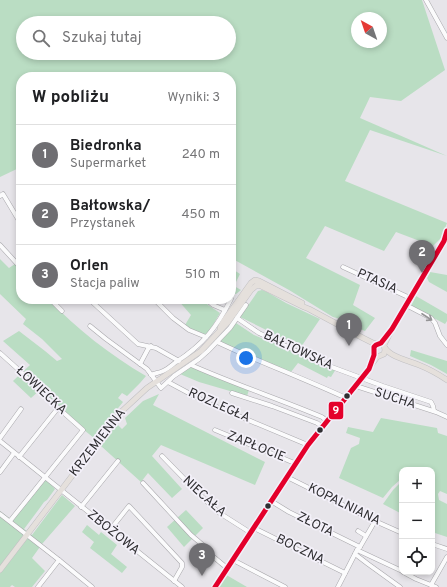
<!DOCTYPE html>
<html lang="pl">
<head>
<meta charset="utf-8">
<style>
  body { margin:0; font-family:Overpass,sans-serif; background:#f6f6f6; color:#202124 }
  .controls { position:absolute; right:12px; bottom:12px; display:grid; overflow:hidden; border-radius:8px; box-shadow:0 2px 6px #0003 }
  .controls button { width:36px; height:36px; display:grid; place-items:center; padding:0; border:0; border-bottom:1px solid #e0e0e0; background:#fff; color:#202124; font:20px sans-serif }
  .compass { position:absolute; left:351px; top:12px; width:36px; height:36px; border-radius:50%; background:#fff; box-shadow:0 2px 6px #0003; rotate:320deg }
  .you { position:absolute; left:246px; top:358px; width:14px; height:14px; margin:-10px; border:3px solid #fff; border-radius:50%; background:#1a73e8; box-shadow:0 0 0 6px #1a73e833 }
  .badge { display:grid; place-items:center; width:26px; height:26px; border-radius:50%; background:#6f6e72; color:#fff; font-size:13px; font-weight:700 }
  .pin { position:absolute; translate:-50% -33px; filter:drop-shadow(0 1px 2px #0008) }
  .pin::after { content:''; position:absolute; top:21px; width:14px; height:12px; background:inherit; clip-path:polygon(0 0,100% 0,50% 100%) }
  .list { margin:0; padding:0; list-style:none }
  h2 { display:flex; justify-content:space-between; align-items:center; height:52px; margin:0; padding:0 16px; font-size:17px }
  h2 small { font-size:13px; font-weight:400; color:#757577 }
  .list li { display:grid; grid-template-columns:26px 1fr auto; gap:12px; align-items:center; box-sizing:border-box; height:60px; padding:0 16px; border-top:1px solid #e0e0e0 }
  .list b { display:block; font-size:15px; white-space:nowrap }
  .list p { margin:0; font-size:13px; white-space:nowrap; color:#757577 }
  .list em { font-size:13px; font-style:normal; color:#757577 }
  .icon { flex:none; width:22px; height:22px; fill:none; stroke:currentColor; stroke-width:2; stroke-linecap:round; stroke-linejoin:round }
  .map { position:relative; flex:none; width:447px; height:587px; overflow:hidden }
  .search { position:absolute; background:#fff; box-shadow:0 2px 6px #0003; left:16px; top:16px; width:220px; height:44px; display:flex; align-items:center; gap:10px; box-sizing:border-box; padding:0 14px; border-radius:22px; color:#757577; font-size:15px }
  .panel { position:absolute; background:#fff; box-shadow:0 2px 6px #0003; left:16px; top:72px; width:220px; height:232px; border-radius:16px }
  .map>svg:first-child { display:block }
</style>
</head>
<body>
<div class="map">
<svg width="447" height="587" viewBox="0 0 447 587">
  <rect width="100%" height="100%" fill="#e7e5ea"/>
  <g fill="#baddc3" fill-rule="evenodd">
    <path d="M0 0H422L445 70 401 101 370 97 360 118 406 138 447 156 370 130 345 181 447 223 441 238 433 246 396 232 384 251 325 226 306 258 360 285 353 305 375 318 365 331 348 324 344 320 333 317 289 290 231 258V77H21V167L0 177ZM357 18H381V42H357ZM23 23H229V53H23Z"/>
    <path d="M0 259 9 268 15 264 21 270V299H48C77 329 110 355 146 376L140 383 127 396 122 393 118 398 123 402 94 438 84 430 40 390 31 398 13 381 30 365 3 341 19 331 45 351 57 361 62 359 42 339 23 324 26 319 0 294Z"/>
    <path d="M231 268 240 274 234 286 241 290 236 294 231 292Z"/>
    <path d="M430 272 447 275V292L429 282 427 278Z"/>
    <path d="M262 290 267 292 286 303 320 319 301 347 240 317 258 291Z"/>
    <path d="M416 296 447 314V321L445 324 411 306Z"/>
    <path d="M177 299H188L192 303 199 299H203L208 305 220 313 210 330 205 335 188 328 185 325 191 315Z"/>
    <path d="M236 323 254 335 336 369 331 377 328 376 327 378 298 363 291 372 220 342Z"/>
    <path d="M411 350 447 361V374L431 365 410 356Z"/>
    <path d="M191 367 249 390 247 396 199 382 180 374Z"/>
    <path d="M159 394 153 405 265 462 255 485 161 445 152 456 182 489 172 498 148 473 141 482 101 446 117 424 122 429 127 424 125 418 143 401Z"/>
    <path d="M381 418 437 428 438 433 447 436V494L440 491 438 494 439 500 447 504V537L432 532V470H402V479H401L392 487 383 498 339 478 351 448 359 444 360 438 346 433 348 427 373 432Z"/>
    <path d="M44 481H48L55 489 47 500 44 502 39 509 24 529 32 535 62 495 75 506 42 544 32 558 45 571 32 587H15L12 585 10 587H0V511L12 520Z"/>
    <path d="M402 481V514L383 504 393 490Z"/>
    <path d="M186 510 203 528 184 547 167 527Z"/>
    <path d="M87 525 99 535 101 532 117 545 111 554 127 567 122 573 90 548 94 542 82 532Z"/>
    <path d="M223 573 247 587H215Z"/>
  </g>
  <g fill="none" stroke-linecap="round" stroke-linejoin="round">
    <g stroke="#a9a8ac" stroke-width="5">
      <g id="minor">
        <path d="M426 0 447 38"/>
        <path d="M0 196 3 194 21 224"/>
        <path d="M0 245 21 268"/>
        <path d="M343 267 410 298"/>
        <path d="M50 299 62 311"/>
        <path d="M89 299 138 344 156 348 179 361"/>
        <path d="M154 299 173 318 189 330 206 337"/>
        <path d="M206 299 213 305 225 310"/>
        <path d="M406 305 431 318 435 323 440 336 447 345"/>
        <path d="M237 318 259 333 321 363 383 386 431 402 433 406 434 411"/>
        <path d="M90 326 106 339 147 369 161 388 174 376 199 359 208 351 230 328 246 305"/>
        <path d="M217 342C259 362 303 378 346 398"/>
        <path d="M0 353 20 371 38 390 83 430 10 521"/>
        <path d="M140 364 148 349 151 346"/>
        <path d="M191 365C234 384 279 399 322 417L327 421"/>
        <path d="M151 375C155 373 159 373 163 371 168 369 172 365 176 362 203 345 217 327 231 299"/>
        <path d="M168 382 196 397 210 404 308 445"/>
        <path d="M356 386 436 412 447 417"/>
        <path d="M232 393 272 406 317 423 323 427"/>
        <path d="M215 430 292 462 296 464"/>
        <path d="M0 438 21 409"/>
        <path d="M0 441 182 587"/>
        <path d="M162 456 199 494 218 512 251 533"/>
        <path d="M19 457 58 408"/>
        <path d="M0 472 14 453"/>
        <path d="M287 477 375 521 402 533"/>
        <path d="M143 483 191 535 204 546 210 554 227 568"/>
        <path d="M271 501 289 512 360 547"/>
        <path d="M81 507 118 461"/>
        <path d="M0 514 59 560 92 587"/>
        <path d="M254 528 345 573"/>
        <path d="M110 530 129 506 182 563V567L174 581"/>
        <path d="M358 531 366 536"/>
        <path d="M432 544 447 549"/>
        <path d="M357 550 402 571"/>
        <path d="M355 554 368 564 400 587"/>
        <path d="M233 560 285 587"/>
        <path d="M403 572 416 579 436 587"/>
        <path d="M431 585 447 557"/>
        <path d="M38 587 59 560"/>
        <path d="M338 587 357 550 360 547 375 521"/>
      </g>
    </g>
    <g stroke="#c1c0c3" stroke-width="6">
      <g id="major">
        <path d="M220 328 223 322 251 283 255 280 259 281 302 303"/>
        <path d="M385 348C392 358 408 360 419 365 429 369 438 374 447 380"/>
        <path d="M372 361 374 355V347L378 344"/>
        <path d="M0 570 121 412 147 388 201 351 228 322 251 290 257 285 261 286 304 307 309 309 363 338 373 343 378 344"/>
        <path d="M215 587 308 445 356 386 377 357 384 354 385 350 384 345 392 329 444 241 447 231"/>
      </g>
    </g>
    <use href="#minor" stroke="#fbfbfc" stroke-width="4"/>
    <use href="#major" stroke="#e5e0dc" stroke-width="5"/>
    <g stroke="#f3f0f9" stroke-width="8">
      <path id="bus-1" d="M215 587 308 445 369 369 374 355V347L376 345 381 343 392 329 444 241 447 231"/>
    </g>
    <use href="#bus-1" stroke="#e4002b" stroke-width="5"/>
  </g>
  <defs><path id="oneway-shaft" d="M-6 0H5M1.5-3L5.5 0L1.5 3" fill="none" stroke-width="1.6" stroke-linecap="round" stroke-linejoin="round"/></defs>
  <use stroke="#959496" href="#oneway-shaft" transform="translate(427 317) rotate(33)"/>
  <g fill="#2f2e31" stroke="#f3f0f9" stroke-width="1.5">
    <circle cx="347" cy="396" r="3.5"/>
    <circle cx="320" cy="430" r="3.5"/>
    <circle cx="268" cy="506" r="3.5"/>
  </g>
  <g text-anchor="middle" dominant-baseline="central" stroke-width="3.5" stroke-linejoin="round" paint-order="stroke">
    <g font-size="13" fill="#2f2e31" stroke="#f3f0f9">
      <text transform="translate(377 282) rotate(24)">PTASIA</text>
      <text transform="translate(298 351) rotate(25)">BAŁTOWSKA</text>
      <text transform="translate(41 391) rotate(43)">ŁOWIECKA</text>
      <text transform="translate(395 399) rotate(18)">SUCHA</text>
      <text transform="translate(219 406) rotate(24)">ROZLEGŁA</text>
      <text transform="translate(98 443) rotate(-52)">KRZEMIENNA</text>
      <text transform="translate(256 447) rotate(22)">ZAPŁOCIE</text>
      <text transform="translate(204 497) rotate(42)">NIECAŁA</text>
      <text transform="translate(344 505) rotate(26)">KOPALNIANA</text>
      <text transform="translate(315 525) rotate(26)">ZŁOTA</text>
      <text transform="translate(113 533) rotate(39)">ZBOŻOWA</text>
      <text transform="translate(300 550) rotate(26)">BOCZNA</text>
    </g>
  </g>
  <rect stroke="#f3f0f9" stroke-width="1.5" x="328" y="401" width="16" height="19" rx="4" fill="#e4002b"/>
  <g font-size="11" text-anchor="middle" font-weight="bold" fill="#fff">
    <text x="336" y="414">9</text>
  </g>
</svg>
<div class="controls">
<button>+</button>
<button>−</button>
<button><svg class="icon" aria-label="locate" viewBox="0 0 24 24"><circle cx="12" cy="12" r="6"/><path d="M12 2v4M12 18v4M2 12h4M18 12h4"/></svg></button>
</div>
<svg class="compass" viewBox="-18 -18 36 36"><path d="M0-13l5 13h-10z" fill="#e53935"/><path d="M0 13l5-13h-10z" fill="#757577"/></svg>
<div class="you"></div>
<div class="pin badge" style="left:349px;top:346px">1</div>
<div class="pin badge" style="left:422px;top:273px">2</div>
<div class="pin badge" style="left:202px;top:576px">3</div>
<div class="search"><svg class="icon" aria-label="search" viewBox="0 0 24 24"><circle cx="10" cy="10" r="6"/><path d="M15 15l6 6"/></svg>Szukaj tutaj</div>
<section class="panel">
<h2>W pobliżu<small>Wyniki: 3</small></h2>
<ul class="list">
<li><span class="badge">1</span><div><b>Biedronka</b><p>Supermarket</p></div><em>240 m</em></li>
<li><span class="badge">2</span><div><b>Bałtowska/</b><p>Przystanek</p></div><em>450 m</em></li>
<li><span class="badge">3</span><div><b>Orlen</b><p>Stacja paliw</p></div><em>510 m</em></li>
</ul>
</section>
</div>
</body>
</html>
